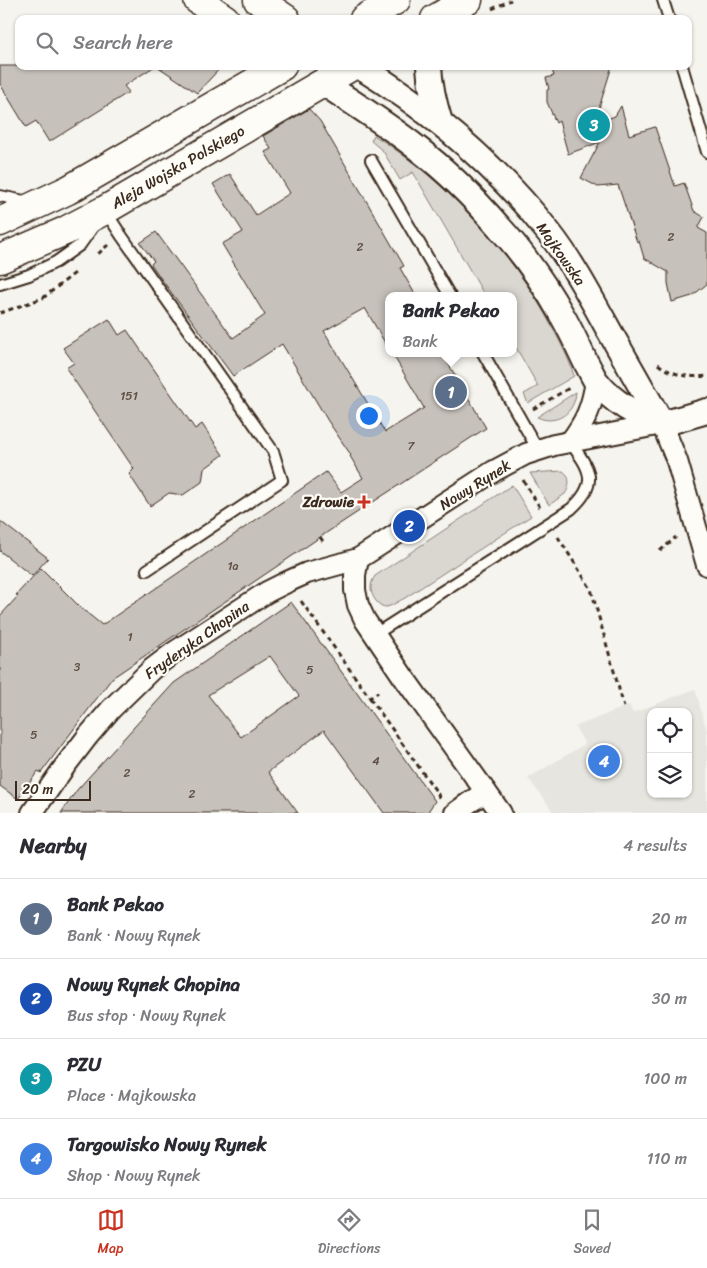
<!DOCTYPE html>
<html lang="en">
<head>
<meta charset="utf-8">
<style>
  body { margin:0; font-family:Sriracha,sans-serif; background:#f7f7f7; color:#2b2b33 }
  .controls { position:absolute; right:15px; bottom:15px; display:grid; overflow:hidden; border-radius:10px; box-shadow:0 1px 4px #0004 }
  .controls button { width:45px; height:45px; display:grid; place-items:center; padding:0; border:0; border-bottom:1px solid #e1e1e2; background:#fff; color:#2b2b33; font:25px sans-serif }
  .scale { position:absolute; left:15px; bottom:12px; width:76px; box-sizing:border-box; padding-left:5px; border:2px solid #3b2a1e; border-top:0; font-size:14px; line-height:18px; white-space:nowrap; color:#3b2a1e; -webkit-text-stroke:4px #fdfcf7; paint-order:stroke }
  .you { position:absolute; left:368px; top:415px; width:18px; height:18px; margin:-12px; border:4px solid #fff; border-radius:50%; background:#1a73e8; box-shadow:0 0 0 8px #1a73e833 }
  .badge { display:grid; place-items:center; width:32px; height:32px; border-radius:50%; background:#c8321e; color:#fff; font-size:16px; font-weight:700 }
  .pin { position:absolute; translate:-50% -50%; border:2px solid #fff; box-shadow:0 1px 5px #0006 }
  .popup { position:absolute; left:385px; top:292px; width:132px; height:65px; box-sizing:border-box; display:grid; place-content:center; border-radius:10px; background:#fff; filter:drop-shadow(0 1px 4px #0005); font-size:16px; white-space:nowrap; color:#7c7c81 }
  .popup b { font-size:19px; color:#2b2b33 }
  .popup::after { content:''; position:absolute; left:50%; top:100%; margin-left:-10px; border:10px solid transparent; border-top-color:#fff }
  .list { margin:0; padding:0; list-style:none }
  h2 { display:flex; justify-content:space-between; align-items:center; height:65px; margin:0; padding:0 20px; font-size:21px }
  h2 small { font-size:16px; font-weight:400; color:#7c7c81 }
  .list li { display:grid; grid-template-columns:32px 1fr auto; gap:15px; align-items:center; box-sizing:border-box; height:80px; padding:0 20px; border-top:1px solid #e1e1e2 }
  .list b { display:block; font-size:19px; white-space:nowrap }
  .list p { margin:0; font-size:16px; white-space:nowrap; color:#7c7c81 }
  .list em { font-size:16px; font-style:normal; color:#7c7c81 }
  .icon { flex:none; width:28px; height:28px; fill:none; stroke:currentColor; stroke-width:2; stroke-linecap:round; stroke-linejoin:round }
  .map { position:relative; flex:none; width:707px; height:813px; overflow:hidden }
  .search { position:absolute; background:#fff; box-shadow:0 1px 4px #0004; left:15px; right:15px; top:15px; height:55px; display:flex; align-items:center; gap:12px; box-sizing:border-box; padding:0 18px; border-radius:10px; color:#7c7c81; font-size:19px }
  .sheet { height:385px; background:#fff }
  nav { display:flex; justify-content:space-around; align-items:center; box-sizing:border-box; height:70px; border-top:1px solid #e1e1e2; background:#fff; font-size:14px; color:#7c7c81 }
  nav a { display:grid; justify-items:center; gap:2px }
  nav .on { color:#c8321e }
  .map>svg:first-child { display:block }
</style>
</head>
<body>
<div class="map">
<svg width="707" height="813" viewBox="0 0 707 813">
  <rect width="100%" height="100%" fill="#f5f4ee"/>
  <filter id="ink" filterUnits="userSpaceOnUse"><feTurbulence type="fractalNoise" baseFrequency=".02" numOctaves="2"/><feDisplacementMap in="SourceGraphic" scale="10" xChannelSelector="R" yChannelSelector="G"/><feConvolveMatrix kernelMatrix="1 2 1 2 8 2 1 2 1" color-interpolation-filters="sRGB"/></filter>
  <g filter="url(#ink)">
    <path fill="#e7e5df" fill-rule="evenodd" d="M695 689 707 731V813H554L528 778 585 744 575 727 629 705 633 713ZM651 712H688V794H651Z"/>
    <g fill="#dad6d0" stroke="#8a8077">
      <path d="M374 135C448 183 511 249 552 327 560 342 569 358 574 376L528 403 524 394 538 386 514 344V296H485L413 172 400 180 383 151 371 141Z"/>
      <path d="M576 392C575 413 556 426 537 417Z"/>
      <path d="M563 471C571 476 570 487 565 494L549 505 530 473Z"/>
      <path d="M512 485 531 516 405 598C400 600 392 606 387 607 378 608 370 594 371 587 371 583 373 579 375 576Z"/>
    </g>
    <g fill="#c7c1bb" stroke="#3b2a1e" fill-rule="evenodd">
      <path d="M0 66H155L124 86 129 92 49 142 36 121 26 127 0 84Z"/>
      <path d="M157 66H222L197 93Z"/>
      <path d="M551 66H612L594 124 615 116 621 106 629 135 655 127 675 186 684 183 694 211 704 217 698 228 707 233V284L692 296 672 302 668 283V272L644 258 639 241 637 242 618 185 598 187 581 178 600 142 568 154 559 121 556 123 547 102V90L549 89 546 78 554 76Z"/>
      <path d="M309 109 320 121 404 266 400 268 416 296H388V348L365 308 324 331 385 432 424 408 392 353H442L486 428 338 525 112 678 41 773 38 771 18 799 0 786V616L18 596 16 595 41 568 81 608 102 625 326 472 341 492 363 478 350 456 351 455 328 421 282 344 233 376 162 280 151 264 154 261 140 243 156 232 233 338 265 315 222 244 243 232 213 184 230 174 256 215 290 193 265 152 271 149 263 136Z"/>
      <path d="M109 319 119 335 127 330 195 429 202 424 223 455 204 469 202 482 183 495 169 493 150 506 129 474 134 469 66 368 74 363 63 348Z"/>
      <path d="M0 521 48 558 32 576 0 551Z"/>
      <path d="M291 602 435 801 427 813H384L324 730 268 772 298 813H61L77 790 174 683ZM270 656 299 696 241 737 208 695Z"/>
    </g>
    <g fill="none" stroke-linecap="round" stroke-linejoin="round">
      <g stroke="#3b2a1e" stroke-width="14">
        <g id="service">
          <path d="M663 0 669 19"/>
          <path d="M682 66 707 152"/>
          <path d="M371 160 450 296"/>
          <path d="M0 196 29 202"/>
          <path d="M106 212 121 235 273 451 282 480 147 570"/>
          <path d="M0 284 29 275 56 262 80 245 95 224"/>
          <path d="M483 353 538 450"/>
          <path d="M374 635 571 509C600 483 590 469 570 442"/>
        </g>
      </g>
      <g stroke="#3b2a1e" stroke-width="24">
        <g id="minor">
          <path d="M570 442C586 421 592 407 596 381"/>
          <path d="M358 559 355 575V590L358 605 365 620 402 675 501 813"/>
          <path d="M32 813 65 766 88 736 111 709 152 669 173 653 267 592 287 582 307 573 358 559 494 471 526 454 554 445 662 424 677 461 707 565"/>
          <path d="M455 813 470 802 486 792"/>
        </g>
      </g>
      <g stroke="#3b2a1e" stroke-width="28">
        <g id="tertiary">
          <path d="M359 66C432 111 497 166 550 234 574 265 592 300 611 334 628 364 645 394 662 424"/>
          <path d="M429 66C430 86 434 103 440 122"/>
          <path d="M323 83C355 104 387 124 417 148 447 171 474 198 499 227 524 254 545 285 563 317 571 331 578 346 585 361 589 367 592 375 596 381 613 403 636 415 662 424"/>
          <path d="M662 424 707 411"/>
        </g>
      </g>
      <g stroke="#3b2a1e" stroke-width="31">
        <g id="secondary">
          <path d="M198 0 225 19"/>
          <path d="M258 0 286 19"/>
          <path d="M364 19 396 0"/>
          <path d="M435 19 468 0"/>
          <path d="M0 222 68 190 282 66"/>
          <path d="M0 259 65 231 105 210 352 66"/>
        </g>
      </g>
      <g stroke="#3b2a1e" stroke-width="3" stroke-dasharray="5 4" stroke-linecap="butt">
        <path d="M492 9 511 0"/>
        <path d="M98 254 108 245"/>
        <path d="M0 313 43 298 75 273"/>
        <path d="M658 364C671 375 690 378 707 376"/>
        <path d="M533 409 571 387"/>
        <path d="M523 480 541 509"/>
        <path d="M320 537 325 544"/>
        <path d="M558 537 591 589 624 707"/>
        <path d="M660 551 676 537"/>
        <path d="M301 601 370 698 378 692"/>
        <path d="M370 698 438 794 439 798"/>
      </g>
      <use href="#service" stroke="#fdfcf7" stroke-width="10"/>
      <use href="#minor" stroke="#fdfcf7" stroke-width="20"/>
      <use href="#tertiary" stroke="#fdfcf7" stroke-width="24"/>
      <use href="#secondary" stroke="#fdfcf7" stroke-width="28"/>
    </g>
  </g>
  <path fill="#c8321e" stroke="#fdfcf7" stroke-width="2" d="M361.5 494.5h5v5h5v5h-5v5h-5v-5h-5v-5h5z"/>
  <g text-anchor="middle" dominant-baseline="central" stroke-width="4.5" stroke-linejoin="round" paint-order="stroke">
    <g font-size="12" fill="#5e5045">
      <text x="671" y="237">2</text>
      <text x="360" y="247">2</text>
      <text x="129" y="396">151</text>
      <text x="411" y="446">7</text>
      <text x="233" y="566">1a</text>
      <text x="130" y="637">1</text>
      <text x="77" y="667">3</text>
      <text x="310" y="670">5</text>
      <text x="34" y="735">5</text>
      <text x="376" y="761">4</text>
      <text x="127" y="773">2</text>
      <text x="192" y="794">2</text>
    </g>
    <g font-size="15" fill="#3b2a1e" stroke="#fdfcf7">
      <text transform="translate(178 167) rotate(-30)">Aleja Wojska Polskiego</text>
      <text transform="translate(561 254) rotate(55)">Majkowska</text>
      <text transform="translate(475 485) rotate(-32)">Nowy Rynek</text>
      <text transform="translate(197 640) rotate(-35)">Fryderyka Chopina</text>
    </g>
    <g font-size="15" font-weight="bold" fill="#3b2a1e" stroke="#fdfcf7" text-anchor="end">
      <text x="354" y="502">Zdrowie</text>
    </g>
  </g>
</svg>
<div class="controls">
<button><svg class="icon" aria-label="locate" viewBox="0 0 24 24"><circle cx="12" cy="12" r="6"/><path d="M12 2v4M12 18v4M2 12h4M18 12h4"/></svg></button>
<button><svg class="icon" aria-label="layers" viewBox="0 0 24 24"><path d="M12 4l9 5-9 5-9-5zM3 14l9 5 9-5"/></svg></button>
</div>
<div class="scale">20 m</div>
<div class="you"></div>
<div class="pin badge" style="left:451px;top:392px;background:#5c6f8a">1</div>
<div class="popup"><b>Bank Pekao</b>Bank</div>
<div class="pin badge" style="left:409px;top:526px;background:#1a4fb4">2</div>
<div class="pin badge" style="left:594px;top:125px;background:#0f9aa8">3</div>
<div class="pin badge" style="left:604px;top:761px;background:#3f7fe0">4</div>
<div class="search"><svg class="icon" aria-label="search" viewBox="0 0 24 24"><circle cx="10" cy="10" r="6"/><path d="M15 15l6 6"/></svg>Search here</div>
</div>
<section class="sheet">
<h2>Nearby<small>4 results</small></h2>
<ul class="list">
<li><span class="badge" style="background:#5c6f8a">1</span><div><b>Bank Pekao</b><p>Bank · Nowy Rynek</p></div><em>20 m</em></li>
<li><span class="badge" style="background:#1a4fb4">2</span><div><b>Nowy Rynek Chopina</b><p>Bus stop · Nowy Rynek</p></div><em>30 m</em></li>
<li><span class="badge" style="background:#0f9aa8">3</span><div><b>PZU</b><p>Place · Majkowska</p></div><em>100 m</em></li>
<li><span class="badge" style="background:#3f7fe0">4</span><div><b>Targowisko Nowy Rynek</b><p>Shop · Nowy Rynek</p></div><em>110 m</em></li>
</ul>
</section>
<nav>
<a class="on"><svg class="icon" aria-label="map" viewBox="0 0 24 24"><path d="M3 6l6-2 6 2 6-2v14l-6 2-6-2-6 2zM9 4v14M15 6v14"/></svg>Map</a>
<a><svg class="icon" aria-label="directions" viewBox="0 0 24 24"><path d="M12 3l9 9-9 9-9-9zM9 14v-3h6M13 9l2 2-2 2"/></svg>Directions</a>
<a><svg class="icon" aria-label="saved" viewBox="0 0 24 24"><path d="M7 4h10v16l-5-4-5 4z"/></svg>Saved</a>
</nav>
</body>
</html>
